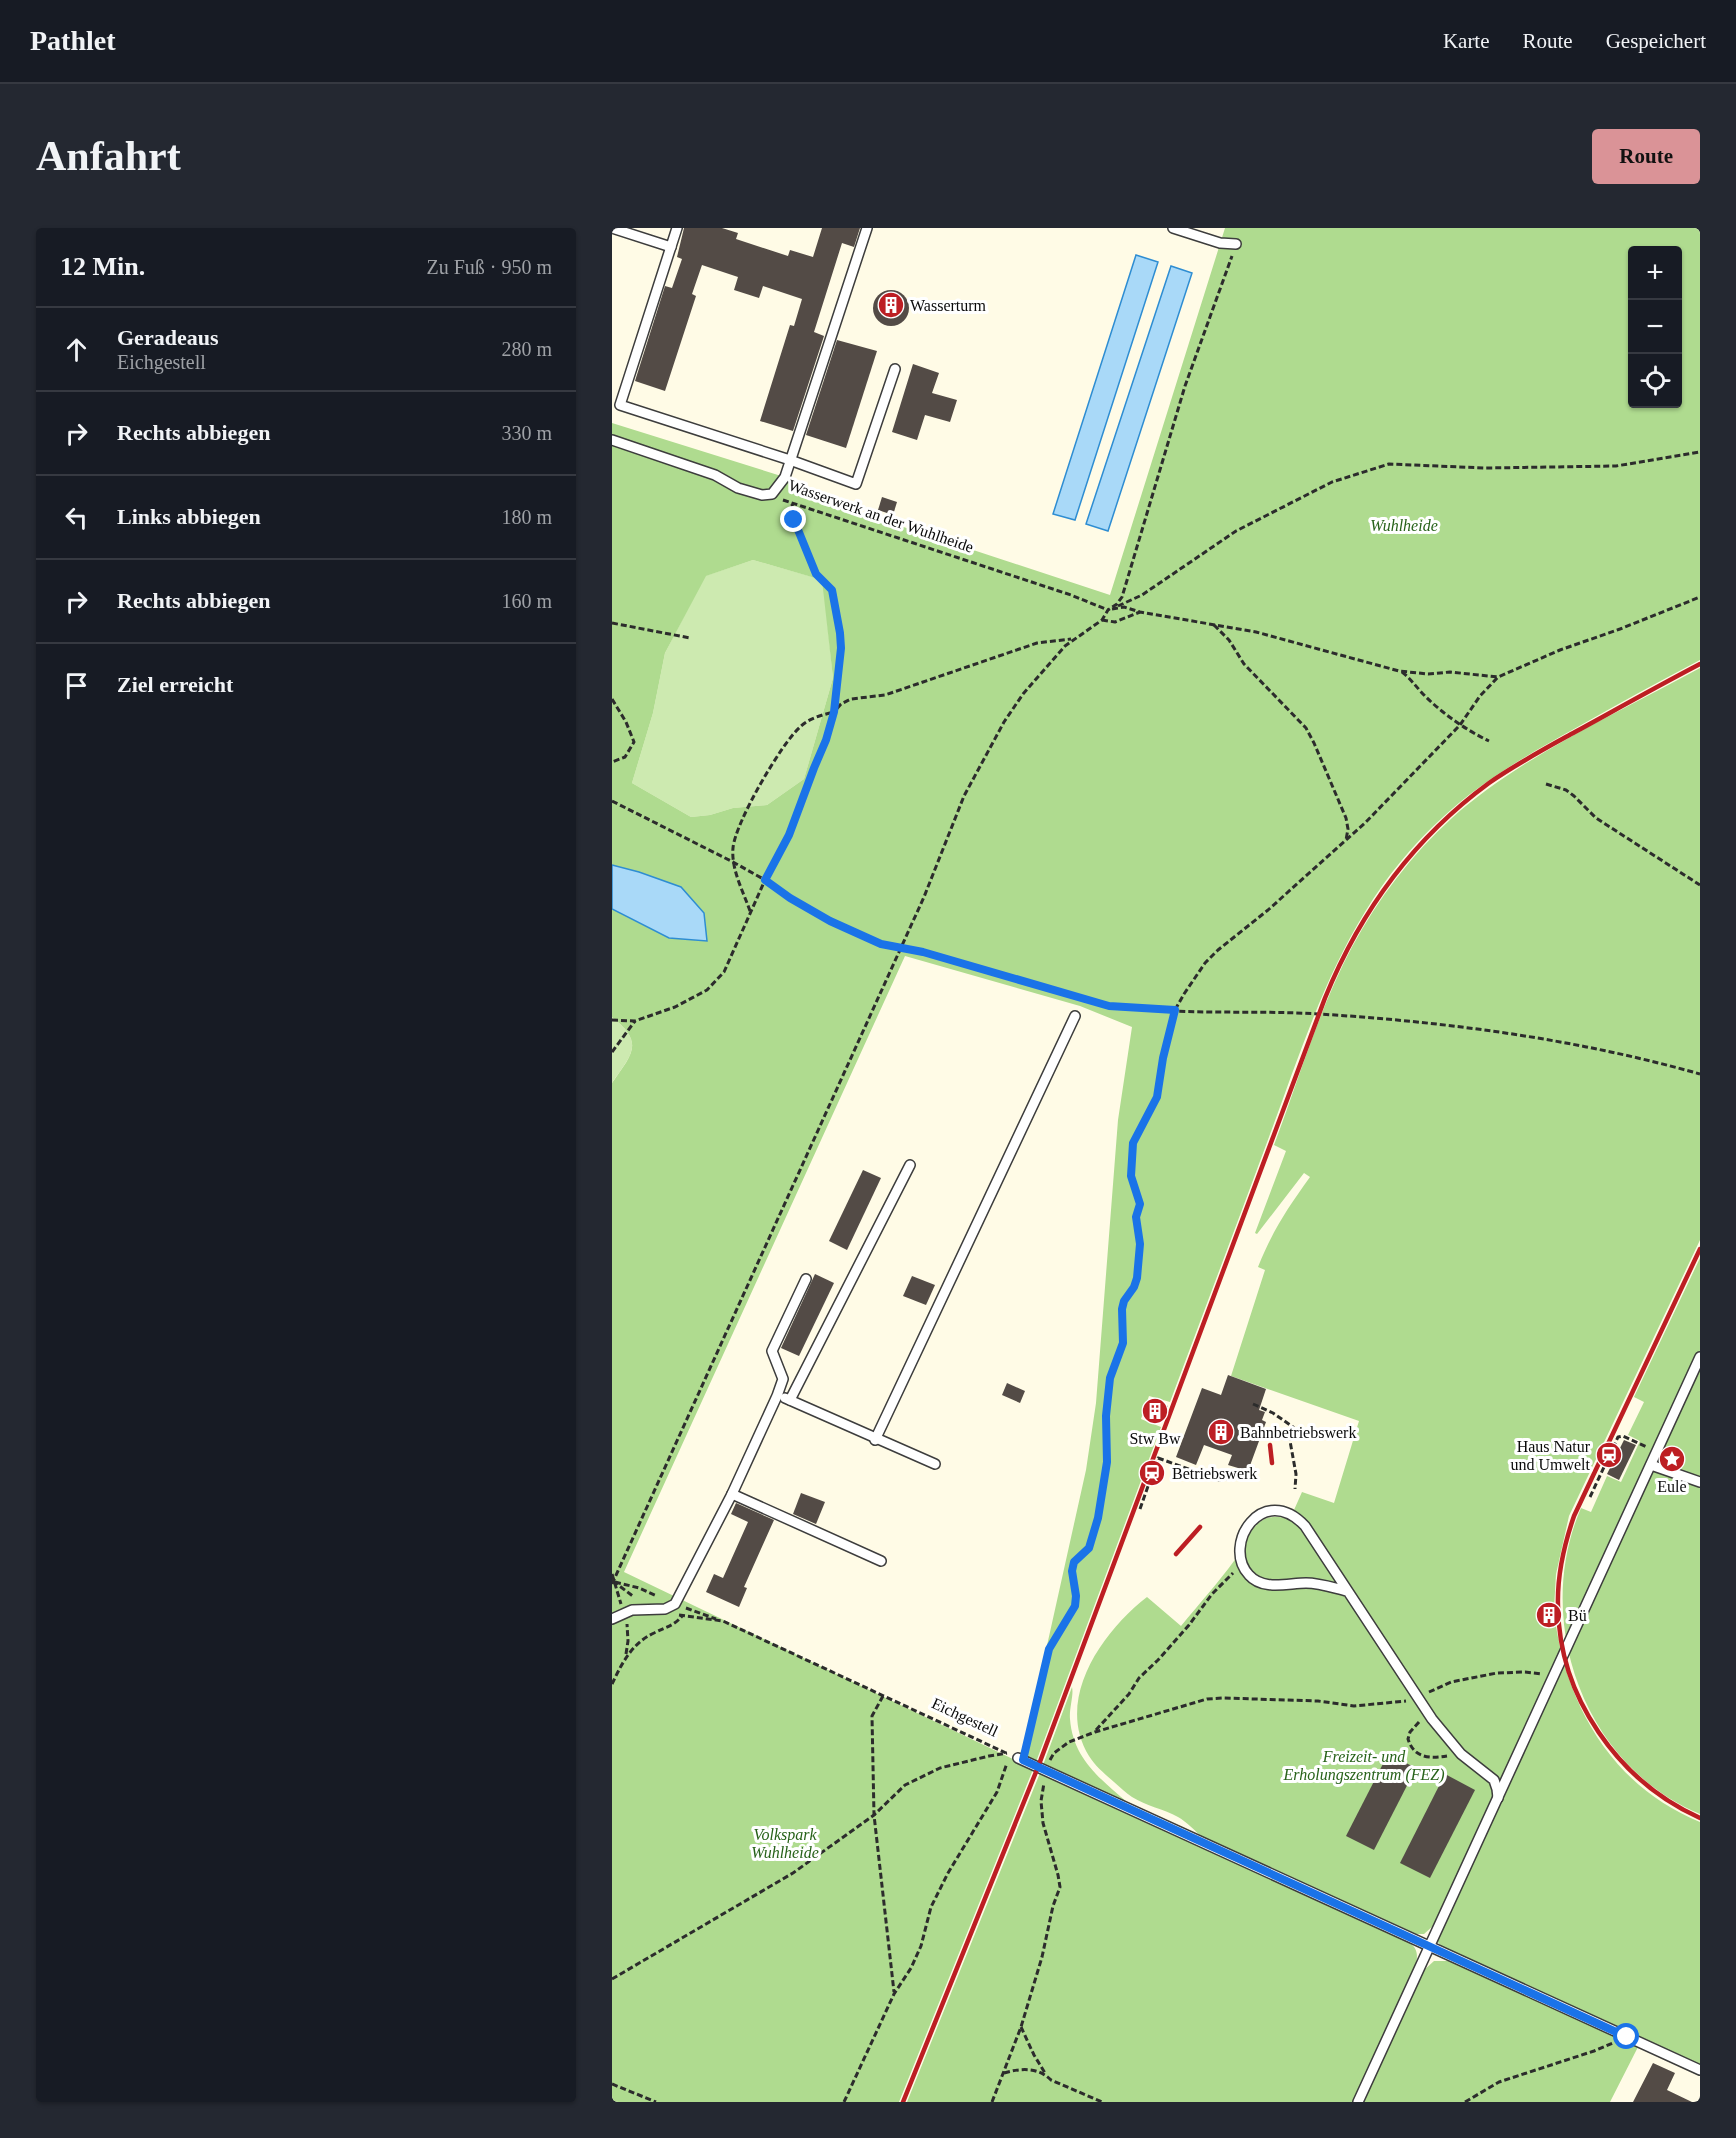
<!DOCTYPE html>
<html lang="de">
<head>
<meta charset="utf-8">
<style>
  body { margin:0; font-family:Georgia,serif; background:#242831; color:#f1f3f6 }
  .controls { position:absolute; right:18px; top:18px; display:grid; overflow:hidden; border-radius:6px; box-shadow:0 2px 4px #0004 }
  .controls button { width:54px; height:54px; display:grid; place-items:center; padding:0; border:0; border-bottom:2px solid #363941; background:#171b24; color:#f1f3f6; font:30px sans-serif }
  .stop { position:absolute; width:18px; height:18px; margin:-14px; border:4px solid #1a73e8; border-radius:50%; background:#fff }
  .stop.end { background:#1a73e8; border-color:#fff; box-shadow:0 2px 6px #0008 }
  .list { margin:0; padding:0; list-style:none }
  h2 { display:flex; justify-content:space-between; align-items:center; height:78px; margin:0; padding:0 24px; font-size:26px }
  h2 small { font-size:20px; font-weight:400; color:#9ea1a6 }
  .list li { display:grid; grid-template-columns:39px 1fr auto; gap:18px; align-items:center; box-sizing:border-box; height:84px; padding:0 24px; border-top:2px solid #363941 }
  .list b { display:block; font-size:22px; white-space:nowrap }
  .list p { margin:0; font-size:20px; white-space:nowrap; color:#9ea1a6 }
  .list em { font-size:20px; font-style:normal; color:#9ea1a6 }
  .icon { flex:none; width:33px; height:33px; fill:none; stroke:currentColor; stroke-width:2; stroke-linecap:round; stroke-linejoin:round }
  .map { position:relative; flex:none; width:1088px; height:1874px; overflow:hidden; border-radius:6px }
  header { display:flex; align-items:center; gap:36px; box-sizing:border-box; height:84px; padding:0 30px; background:#171b24; border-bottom:2px solid #363941 }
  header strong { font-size:28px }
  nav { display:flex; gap:33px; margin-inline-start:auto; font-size:21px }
  .intro { display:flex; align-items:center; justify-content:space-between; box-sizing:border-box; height:144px; padding:0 36px }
  h1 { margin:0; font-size:42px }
  .button { padding:15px 27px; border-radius:6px; background:#da9397; color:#111; font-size:21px; font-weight:700 }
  main { display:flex; gap:36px; padding:0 36px }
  aside { flex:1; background:#171b24; border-radius:6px; box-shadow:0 2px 4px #0004 }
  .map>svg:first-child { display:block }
</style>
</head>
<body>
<header>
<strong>Pathlet</strong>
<nav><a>Karte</a><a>Route</a><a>Gespeichert</a></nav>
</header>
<div class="intro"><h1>Anfahrt</h1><a class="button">Route</a></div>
<main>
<aside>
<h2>12 Min.<small>Zu Fuß · 950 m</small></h2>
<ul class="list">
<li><svg class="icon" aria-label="ahead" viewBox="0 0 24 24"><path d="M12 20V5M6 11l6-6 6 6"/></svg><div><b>Geradeaus</b><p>Eichgestell</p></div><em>280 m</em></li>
<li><svg class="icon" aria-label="right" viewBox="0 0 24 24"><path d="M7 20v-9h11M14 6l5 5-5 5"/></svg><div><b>Rechts abbiegen</b></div><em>330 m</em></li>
<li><svg class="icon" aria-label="left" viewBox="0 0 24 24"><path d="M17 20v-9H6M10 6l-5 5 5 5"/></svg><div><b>Links abbiegen</b></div><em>180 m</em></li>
<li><svg class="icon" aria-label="right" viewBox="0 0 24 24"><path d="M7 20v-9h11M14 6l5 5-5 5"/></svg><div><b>Rechts abbiegen</b></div><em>160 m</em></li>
<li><svg class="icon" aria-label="arrive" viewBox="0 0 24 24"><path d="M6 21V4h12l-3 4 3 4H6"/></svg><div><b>Ziel erreicht</b></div></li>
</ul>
</aside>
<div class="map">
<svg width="1088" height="1874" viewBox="0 0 1088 1874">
  <rect width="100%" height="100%" fill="#fffbe6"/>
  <g fill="#cdeab0">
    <path d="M141 332 211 352 221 450 192 551 155 577 121 580 98 587 79 589 20 555 41 485 53 425 93 348Z"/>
    <path d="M0 789C33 815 20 826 0 855Z"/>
  </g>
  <g fill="#afdb8f" fill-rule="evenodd">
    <path d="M613 0H1088V432C1046 454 1004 477 962 501 915 527 870 553 831 589 734 677 701 790 657 909 624 998 591 1086 558 1174L537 1168 529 1191 549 1199 424 1534 287 1874H0V855C20 826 33 815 0 789V681L57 710 95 713 27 644 0 637V195L182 252 179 262 498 367ZM1020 22H1066V176H1020ZM141 332 210 352 221 450 192 551 155 577 121 580 98 587 79 589 20 555 41 485 53 425 94 348ZM293 728 468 778 520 799 506 892 484 1175 474 1242 414 1512 405 1533 12 1344Z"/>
    <path d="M1088 440V1012L957 1288 944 1346 942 1381 934 1382 935 1392 943 1391C955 1480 1002 1559 1088 1594V1837L830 1719 825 1713 830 1702 822 1697 812 1706H804L591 1610C583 1603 575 1594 566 1589 552 1581 534 1578 520 1569 514 1565 508 1559 502 1554 493 1546 483 1538 477 1528 442 1471 491 1403 535 1369L569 1398C587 1376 606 1355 622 1333 633 1320 635 1301 651 1292 660 1287 669 1289 678 1291L690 1264 722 1275 747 1193 619 1148 653 1042 646 1039C661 1002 675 981 698 949L692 945 645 1006 643 1005 674 923 662 917C687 851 707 781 740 719 766 671 799 627 840 590 908 529 1007 484 1088 440Z"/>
    <path d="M1088 1030V1586C972 1538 920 1393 969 1280L979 1284 995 1248 1009 1254 1028 1213 1016 1207 1032 1174 1022 1169Z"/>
    <path d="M460 1459C462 1467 457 1480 458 1491 461 1530 487 1550 515 1574L511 1575 431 1537Z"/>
    <path d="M428 1545 795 1713C807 1720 806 1728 803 1740L811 1743 822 1733H838L1026 1819 998 1874H295Z"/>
  </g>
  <g fill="#a9d9f8" stroke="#2e8dd2" stroke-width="1.5">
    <path d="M524 27 546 34 463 292 441 286Z"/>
    <path d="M559 38 580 45 496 303 474 296Z"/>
    <path d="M0 637 27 644 69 659 92 685 95 713 57 710 0 681Z"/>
  </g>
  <g fill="#534b46">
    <path d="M72 0H110L126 5 124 11 176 28 178 22 201 29 210 0H248L242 19 230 15 202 104 212 108 181 203 148 193 178 97 182 98 190 71 151 58 147 70 122 62 126 49 90 37 80 66 84 68 53 163 23 153 53 58 60 60 70 31 65 29Z"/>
    <circle cx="279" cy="80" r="18"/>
    <path d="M225 112 265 123 234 220 194 207Z"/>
    <path d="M301 136 327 145 320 165 345 172 338 194 313 187 305 212 280 204Z"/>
    <path d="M270 269 285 274 281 287 266 282Z"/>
    <path d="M251 942 269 950 235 1022 217 1013Z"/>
    <path d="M203 1046 222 1055 187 1128 169 1120Z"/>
    <path d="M300 1048 323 1057 314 1077 291 1068Z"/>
    <path d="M616 1147 654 1161 647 1182 653 1184 650 1192 654 1194 636 1243 616 1237 620 1227 592 1217 584 1237 564 1229 590 1160 609 1167Z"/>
    <path d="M395 1155 413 1163 408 1175 390 1167Z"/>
    <path d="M537 1172 556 1178 550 1194 531 1188Z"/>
    <path d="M1012 1212 1024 1217 1007 1252 995 1246Z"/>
    <path d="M189 1265 213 1274 204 1296 181 1286Z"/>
    <path d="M124 1275 162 1292 132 1359 135 1360 127 1379 94 1364 102 1346 111 1350 136 1294 119 1286Z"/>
    <path d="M776 1526 804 1540 762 1622 734 1608Z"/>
    <path d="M833 1546 863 1562 818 1650 788 1635Z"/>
    <path d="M1041 1835 1063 1845 1055 1862 1080 1874H1021Z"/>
  </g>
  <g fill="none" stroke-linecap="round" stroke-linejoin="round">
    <g stroke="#3d3d3d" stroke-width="12">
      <g id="service">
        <path d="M0 0 59 19"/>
        <path d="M65 0 8 177 178 232 244 256 283 141"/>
        <path d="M561 0 608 15 624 16"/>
        <path d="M0 212 103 247 126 260 150 267 160 266 173 249 255 0"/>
        <path d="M173 1170 323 1236"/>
        <path d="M178 1172 298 937"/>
        <path d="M263 1212 463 788"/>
        <path d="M1039 1237 1088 1254"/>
        <path d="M120 1266 269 1333"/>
        <path d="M735 1363C722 1360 708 1355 694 1355 676 1355 651 1363 637 1347 609 1317 651 1253 693 1298L820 1491 849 1526 882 1552 885 1561 886 1570"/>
        <path d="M0 1391 20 1382 53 1381 63 1376 120 1266 165 1168 171 1151 160 1123 194 1051"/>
        <path d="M406 1530 1088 1842"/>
        <path d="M746 1874 1088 1129"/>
      </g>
    </g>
    <g stroke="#2c2c2c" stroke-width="3" stroke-dasharray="6 3" stroke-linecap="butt">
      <path d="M171 272 459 367 496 382"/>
      <path d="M506 378 530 367 624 303 720 254 777 236 874 240 1004 238 1088 224"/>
      <path d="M500 381 512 379 528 384 644 404 787 443 816 446 838 444 886 449"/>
      <path d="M490 392 503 394 528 384"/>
      <path d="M0 395 78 410"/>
      <path d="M602 397 617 412 632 436 694 500 702 515 734 590 736 601 734 612"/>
      <path d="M790 444C799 451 805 460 813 468 831 486 854 502 877 513"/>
      <path d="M0 471 14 494 22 514 13 529 0 534"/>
      <path d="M934 556 954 562 962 568 984 590 1088 657"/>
      <path d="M0 573 121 634 153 652 178 670 217 693 260 713 311 724 472 772C548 790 629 781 707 786 836 794 964 811 1088 846"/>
      <path d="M138 683C131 663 119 641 121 620 123 595 169 516 188 499 197 490 210 487 222 484L229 420 226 387 220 362 204 346 184 302 180 276"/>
      <path d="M0 792 23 793 63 779 95 762 112 744 153 652 178 607 202 540 214 512 222 484 229 476 239 471 273 467 425 415 459 411"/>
      <path d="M0 824 23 793"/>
      <path d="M641 1176 661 1185 681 1199 678 1213 684 1246 683 1261"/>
      <path d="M978 1269 1006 1209 1011 1208 1035 1219"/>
      <path d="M528 1281 546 1230 607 1252 615 1251"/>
      <path d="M0 1346 9 1376"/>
      <path d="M1 1353 22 1369"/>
      <path d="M3 1354 27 1360 45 1368"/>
      <path d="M0 1356 312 669 352 568 392 494 411 466 453 418 490 392 496 382 505 376 510 369 573 158 620 28"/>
      <path d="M74 1380 104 1391"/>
      <path d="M67 1387 111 1393 394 1525"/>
      <path d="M14 1426 16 1413 15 1396"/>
      <path d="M0 1456C10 1435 20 1415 42 1405 55 1398 61 1399 71 1387"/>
      <path d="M817 1464 839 1454 885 1445 913 1444 930 1446"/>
      <path d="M271 1468 260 1488 262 1587 282 1764"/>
      <path d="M807 1494 798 1504 796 1511C802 1530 817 1531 835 1528"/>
      <path d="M484 1502 517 1466 527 1450 546 1432 577 1397 600 1366 621 1345"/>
      <path d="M414 1520 437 1421 463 1378 464 1368 460 1343 462 1334 477 1320 486 1290 495 1234 494 1188 498 1150 511 1115 510 1081 512 1073 525 1051 528 1016 524 989 528 976 519 948 521 915 524 908 542 878 551 830 563 782 572 766 593 735 606 722 656 682 753 595 848 497 868 468 886 449 948 422 1008 401 1088 369"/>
      <path d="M438 1532 442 1525 457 1514 483 1504 595 1471 611 1470 706 1473 742 1478 794 1473"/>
      <path d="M0 1751 181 1645 262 1587 293 1557 328 1540 377 1528 395 1525"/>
      <path d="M409 1799 422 1827 433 1845"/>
      <path d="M392 1845C409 1840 426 1839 439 1852L490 1874"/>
      <path d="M0 1856 44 1874"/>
      <path d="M232 1874 282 1766 299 1740 309 1718 319 1679 336 1645 385 1564 395 1535"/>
      <path d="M380 1874 409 1799 430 1729 441 1678 448 1659 446 1647 431 1595 429 1573 432 1555"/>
      <path d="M853 1874 887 1854 982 1823 1001 1815"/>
    </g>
    <use href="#service" stroke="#fff" stroke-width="9"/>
    <g stroke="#bd1e23" stroke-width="4.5">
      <path d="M1088 1021 962 1288C952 1317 945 1347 946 1378 947 1469 1006 1553 1088 1590"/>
      <path d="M658 1217 660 1235"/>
      <path d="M564 1326 588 1299"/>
      <path d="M291 1874 426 1539 713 770C748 684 802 610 877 555 904 536 934 520 963 504 1005 481 1046 458 1088 436"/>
    </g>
  </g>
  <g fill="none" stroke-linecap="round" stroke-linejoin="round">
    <path stroke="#1a73e8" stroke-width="8" d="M182 292 204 346 220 362 228 405 229 420 222 484 214 512 202 540 177 607 153 652 178 670 218 693 269 716 311 724 497 778 563 782 551 830 545 869 521 915 519 948 528 976 524 989 528 1016 525 1050 522 1059 512 1073 510 1081 511 1115 498 1150 494 1188 495 1234 486 1290 477 1320 462 1334 460 1343 464 1368 463 1378 437 1421 411 1532 1015 1809"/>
  </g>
  <defs>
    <g id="building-disc" transform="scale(1.35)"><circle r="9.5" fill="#bd1e23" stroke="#fff"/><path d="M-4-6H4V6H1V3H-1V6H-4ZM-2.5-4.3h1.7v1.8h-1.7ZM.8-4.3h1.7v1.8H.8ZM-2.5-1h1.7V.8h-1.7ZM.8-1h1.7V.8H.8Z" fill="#fff"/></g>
    <g id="station-disc" transform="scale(1.35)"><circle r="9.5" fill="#bd1e23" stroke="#fff"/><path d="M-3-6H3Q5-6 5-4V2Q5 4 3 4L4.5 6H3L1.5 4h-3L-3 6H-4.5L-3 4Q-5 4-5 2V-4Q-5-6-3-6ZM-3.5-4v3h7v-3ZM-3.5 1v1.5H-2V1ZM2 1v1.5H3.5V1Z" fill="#fff"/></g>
    <g id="sight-disc" transform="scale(1.35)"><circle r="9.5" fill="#bd1e23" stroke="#fff"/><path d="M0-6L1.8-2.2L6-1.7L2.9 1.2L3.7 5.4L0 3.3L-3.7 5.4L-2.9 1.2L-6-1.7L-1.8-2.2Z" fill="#fff"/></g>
  </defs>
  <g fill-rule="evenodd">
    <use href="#building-disc" x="279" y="77"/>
    <use href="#building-disc" x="543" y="1183"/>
    <use href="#building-disc" x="609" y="1204"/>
    <use href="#station-disc" x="997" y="1227"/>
    <use href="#sight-disc" x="1060" y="1231"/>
    <use href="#station-disc" x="540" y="1245"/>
    <use href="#building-disc" x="937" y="1387"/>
  </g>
  <g text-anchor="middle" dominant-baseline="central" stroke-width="6" stroke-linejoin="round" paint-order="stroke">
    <g font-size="16" fill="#0a0a0a" stroke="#fff" text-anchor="start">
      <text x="298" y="77">Wasserturm</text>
      <text x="628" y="1204">Bahnbetriebswerk</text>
      <text x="543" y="1210" text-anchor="middle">Stw Bw</text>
      <text x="978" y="1218" text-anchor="end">Haus Natur<tspan x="978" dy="18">und Umwelt</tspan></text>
      <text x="560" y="1245">Betriebswerk</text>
      <text x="1060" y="1258" text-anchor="middle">Eule</text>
      <text x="956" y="1387">Bü</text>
    </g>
    <g font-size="16" fill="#0a0a0a" stroke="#fff">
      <text transform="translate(269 288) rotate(19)">Wasserwerk an der Wuhlheide</text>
      <text transform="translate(353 1489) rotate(25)">Eichgestell</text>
    </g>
    <g font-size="16" font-style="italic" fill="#276219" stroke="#fff">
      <text x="792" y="297">Wuhlheide</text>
      <text x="752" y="1528">Freizeit- und<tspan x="752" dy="18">Erholungszentrum (FEZ)</tspan></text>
      <text x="173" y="1606">Volkspark<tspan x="173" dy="18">Wuhlheide</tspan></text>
    </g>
  </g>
</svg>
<div class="controls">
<button>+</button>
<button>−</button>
<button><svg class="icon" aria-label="locate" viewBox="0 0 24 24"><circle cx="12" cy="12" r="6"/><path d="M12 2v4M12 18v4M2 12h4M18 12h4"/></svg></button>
</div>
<div class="stop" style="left:1015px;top:1809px"></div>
<div class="stop end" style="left:182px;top:292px"></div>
</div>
</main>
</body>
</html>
